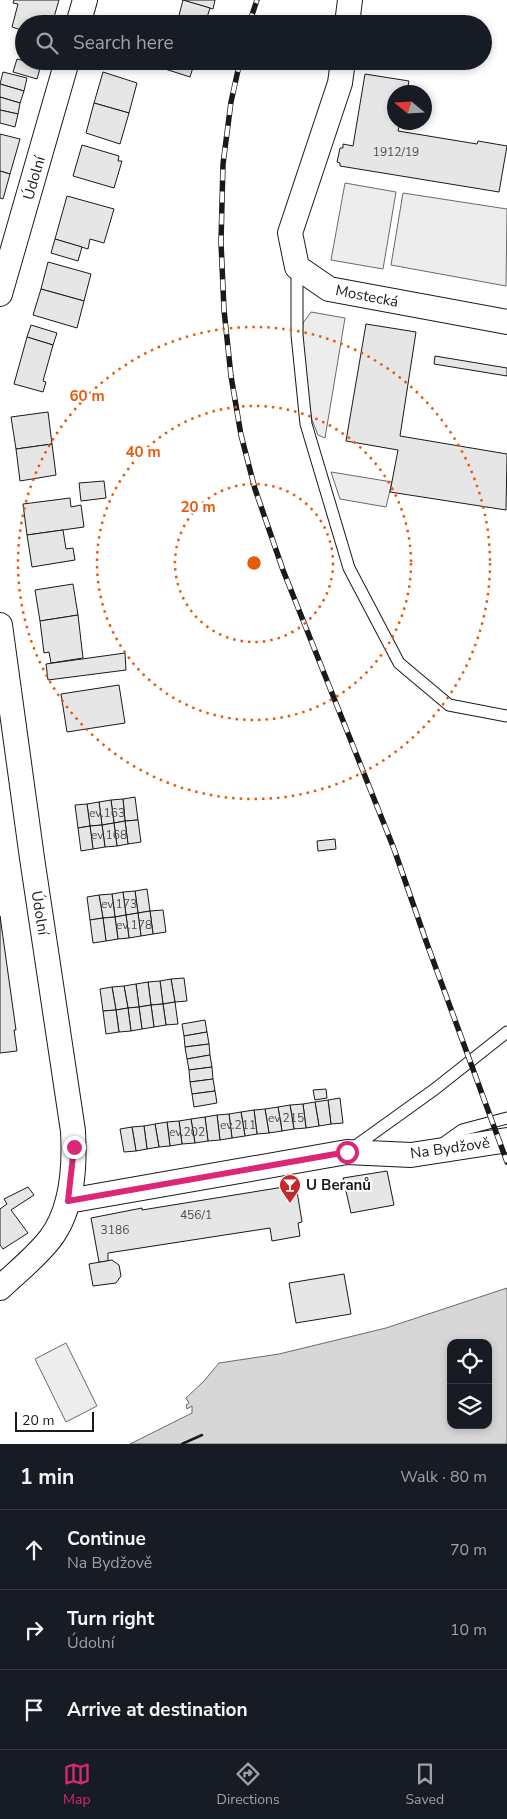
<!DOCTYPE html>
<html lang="en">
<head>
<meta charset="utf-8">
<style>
  body { margin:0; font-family:"Nunito Sans",sans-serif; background:#20242c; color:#f1f3f6 }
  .controls { position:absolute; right:15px; bottom:15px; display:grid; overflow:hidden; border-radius:10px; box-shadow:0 2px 8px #0003 }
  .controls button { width:45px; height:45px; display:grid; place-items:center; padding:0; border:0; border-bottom:1px solid #363941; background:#171b24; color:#f1f3f6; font:25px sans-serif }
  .compass { position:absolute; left:387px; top:85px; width:45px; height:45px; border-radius:50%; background:#171b24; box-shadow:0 2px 8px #0003; rotate:288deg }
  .scale { position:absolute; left:15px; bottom:12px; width:79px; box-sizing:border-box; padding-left:5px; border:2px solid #1a1a1a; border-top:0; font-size:14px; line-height:18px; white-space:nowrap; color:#1a1a1a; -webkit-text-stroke:4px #fff; paint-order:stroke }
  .stop { position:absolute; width:15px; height:15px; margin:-11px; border:4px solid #db2777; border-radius:50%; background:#fff }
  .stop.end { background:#db2777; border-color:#fff; box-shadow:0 1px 5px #0008 }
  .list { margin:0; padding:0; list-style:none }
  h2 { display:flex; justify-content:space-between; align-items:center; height:65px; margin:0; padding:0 20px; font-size:21px }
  h2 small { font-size:16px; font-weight:400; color:#9ea1a6 }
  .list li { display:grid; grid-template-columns:32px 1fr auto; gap:15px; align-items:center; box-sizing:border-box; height:80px; padding:0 20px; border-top:1px solid #363941 }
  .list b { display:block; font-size:19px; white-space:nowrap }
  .list p { margin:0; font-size:16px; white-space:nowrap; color:#9ea1a6 }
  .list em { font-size:16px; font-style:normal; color:#9ea1a6 }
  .icon { flex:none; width:28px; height:28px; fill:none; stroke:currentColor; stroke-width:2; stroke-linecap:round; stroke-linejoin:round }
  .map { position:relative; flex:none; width:507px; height:1444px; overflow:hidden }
  .search { position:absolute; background:#171b24; box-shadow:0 2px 8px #0003; left:15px; right:15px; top:15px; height:55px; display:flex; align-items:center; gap:12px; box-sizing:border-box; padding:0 18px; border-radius:28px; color:#9ea1a6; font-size:19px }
  .sheet { height:305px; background:#171b24 }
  nav { display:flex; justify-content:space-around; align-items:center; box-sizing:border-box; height:70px; border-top:1px solid #363941; background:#171b24; font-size:14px; color:#9ea1a6 }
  nav a { display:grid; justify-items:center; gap:2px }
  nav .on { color:#db2777 }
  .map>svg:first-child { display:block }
</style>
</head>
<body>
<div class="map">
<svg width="507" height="1444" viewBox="0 0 507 1444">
  <rect width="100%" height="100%" fill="#fff"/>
  <g fill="#ededed" stroke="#6a6a6a">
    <path d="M345 183 396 192 383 269 331 260Z"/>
    <path d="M403 193 507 209 506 286 391 265Z"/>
    <path d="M311 312 345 318 325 438 318 435 312 420 302 360 303 323Z"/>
    <path d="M331 472 392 482 386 507 340 499Z"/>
    <path d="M66 1343 97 1406 66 1422 35 1359Z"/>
  </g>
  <path fill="#d7d7d7" stroke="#6a6a6a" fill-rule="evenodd" d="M507 1288V1444H130L192 1413V1406L187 1409 186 1405 189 1403 186 1398 204 1381 219 1363 279 1354 386 1328ZM451 1343H488V1425H451Z"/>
  <g fill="#e6e6e6" stroke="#1a1a1a">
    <path d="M14 0H59L52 24H24V31L12 27 18 4 13 3Z"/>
    <path d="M182 0H215L213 9Z"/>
    <path d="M183 0 210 8 205 24 177 23Z"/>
    <path d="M17 59 41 65 37 79 13 72Z"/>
    <path d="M164 61H195L190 77 162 68Z"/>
    <path d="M3 72 27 78 24 91 0 84Z"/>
    <path d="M103 72 137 83 129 113 94 103Z"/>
    <path d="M365 74 409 81 407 92H394V122H400L398 131 477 144 478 141 507 146 499 192 340 166V163L337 162 340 148H343V144L353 146Z"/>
    <path d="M0 84 24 91 20 103 0 97Z"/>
    <path d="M0 97 20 103 18 114 0 110Z"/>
    <path d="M94 103 129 113 120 144 86 133Z"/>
    <path d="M0 110 18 114 15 127 0 123Z"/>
    <path d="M0 134 20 139 10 174 0 171Z"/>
    <path d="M82 145 119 156 118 161H122L114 188 73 176Z"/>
    <path d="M0 171 10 174 3 199 0 198Z"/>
    <path d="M67 196 114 209 104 243 90 239 88 249 55 239Z"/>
    <path d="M55 239 82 247 78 261 51 253Z"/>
    <path d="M48 262 91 274 84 301 41 289Z"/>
    <path d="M41 289 84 301 77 328 33 315Z"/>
    <path d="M366 324 416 332 400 436 507 454 506 510 390 492 398 450 346 441Z"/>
    <path d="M31 325 57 333 53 345 27 337Z"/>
    <path d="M27 337 53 345 43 381 46 382 43 392 14 384Z"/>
    <path d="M435 356 507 368V376L434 364Z"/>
    <path d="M48 412 52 444 16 449 11 417Z"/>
    <path d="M52 444 56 475 20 481 16 449Z"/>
    <path d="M104 481 106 498 81 501 79 483Z"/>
    <path d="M70 498 71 507 81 505 84 527 27 535 23 504Z"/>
    <path d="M63 530 66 549 73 548 75 560 32 567 27 535Z"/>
    <path d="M73 584 78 615 40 621 35 590Z"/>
    <path d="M78 615 83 658 51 663 49 652 44 653 40 621Z"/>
    <path d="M125 653 126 670 48 680 46 664Z"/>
    <path d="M119 685 125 723 67 732 61 694Z"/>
    <path d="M135 797 138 820 125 821 123 799Z"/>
    <path d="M123 799 125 821 114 823 111 800Z"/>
    <path d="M111 800 114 823 102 825 99 802Z"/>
    <path d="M99 802 102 825 90 826 87 804Z"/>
    <path d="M87 804 90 826 78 828 75 805Z"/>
    <path d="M138 820 141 842 128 844 125 821Z"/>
    <path d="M125 821 128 844 117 846 114 823Z"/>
    <path d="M114 823 117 846 105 847 102 825Z"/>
    <path d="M102 825 105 847 93 849 90 826Z"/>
    <path d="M90 826 93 849 81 851 78 828Z"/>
    <path d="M335 839 336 849 318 851 317 841Z"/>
    <path d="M147 889 150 911 138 913 135 891Z"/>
    <path d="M135 891 138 913 126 915 123 892Z"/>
    <path d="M123 892 126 915 115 917 112 894Z"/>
    <path d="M112 894 115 917 103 918 99 895Z"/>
    <path d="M99 895 103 918 90 920 87 897Z"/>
    <path d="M163 910 166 932 153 934 150 911Z"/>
    <path d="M150 911 153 934 141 936 138 913Z"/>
    <path d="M138 913 141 936 129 938 126 915Z"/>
    <path d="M126 915 129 938 118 939 115 917Z"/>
    <path d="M0 916 16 1030H14L17 1051 0 1053Z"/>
    <path d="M115 917 118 939 106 941 103 918Z"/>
    <path d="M103 918 106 941 93 943 90 920Z"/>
    <path d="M184 978 187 1001 175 1002 171 979Z"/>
    <path d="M171 979 175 1002 163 1004 160 981Z"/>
    <path d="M160 981 163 1004 151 1005 148 982Z"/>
    <path d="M148 982 151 1005 139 1007 136 984Z"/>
    <path d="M136 984 139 1007 128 1008 124 986Z"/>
    <path d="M124 986 128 1008 116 1010 112 987Z"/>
    <path d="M112 987 116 1010 103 1011 100 989Z"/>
    <path d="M175 1002 178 1024 166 1025 163 1004Z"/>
    <path d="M163 1004 166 1025 154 1027 151 1005Z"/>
    <path d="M151 1005 154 1027 142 1029 139 1007Z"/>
    <path d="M139 1007 142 1029 131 1031 128 1008Z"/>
    <path d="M128 1008 131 1031 119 1032 116 1010Z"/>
    <path d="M116 1010 119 1032 106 1034 103 1011Z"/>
    <path d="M205 1020 207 1032 184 1036 182 1024Z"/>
    <path d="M207 1032 209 1044 185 1047 184 1036Z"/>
    <path d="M209 1044 210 1055 187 1059 185 1047Z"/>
    <path d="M210 1055 212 1067 189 1070 187 1059Z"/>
    <path d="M212 1067 213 1079 190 1082 189 1070Z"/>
    <path d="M213 1079 215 1091 192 1094 190 1082Z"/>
    <path d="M326 1089 327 1098 315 1100 313 1090Z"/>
    <path d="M215 1091 217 1103 194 1107 192 1094Z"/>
    <path d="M340 1098 343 1123 331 1124 328 1100Z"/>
    <path d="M328 1100 331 1124 319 1126 315 1102Z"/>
    <path d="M315 1102 319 1126 306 1128 303 1104Z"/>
    <path d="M303 1104 306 1128 294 1129 290 1105Z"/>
    <path d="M290 1105 294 1129 282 1131 278 1107Z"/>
    <path d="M278 1107 282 1131 269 1133 265 1109Z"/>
    <path d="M265 1109 269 1133 257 1134 254 1110Z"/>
    <path d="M254 1110 257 1134 245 1136 241 1112Z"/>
    <path d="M241 1112 245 1136 232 1138 229 1114Z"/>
    <path d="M229 1114 232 1138 220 1140 217 1115Z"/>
    <path d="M217 1115 220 1140 208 1141 205 1117Z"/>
    <path d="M205 1117 208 1141 195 1143 191 1119Z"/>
    <path d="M191 1119 195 1143 182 1144 179 1121Z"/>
    <path d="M179 1121 182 1144 170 1146 167 1122Z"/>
    <path d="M167 1122 170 1146 159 1147 155 1124Z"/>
    <path d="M155 1124 159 1147 147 1149 144 1126Z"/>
    <path d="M144 1126 147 1149 136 1151 132 1127Z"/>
    <path d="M132 1127 136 1151 124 1152 120 1129Z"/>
    <path d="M387 1171 394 1205 351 1213 343 1178Z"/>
    <path d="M296 1185 302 1222 298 1223 300 1236 272 1241 270 1228 108 1253V1261L99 1262 91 1218 142 1208V1210Z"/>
    <path d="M28 1187 34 1195 11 1210 28 1233 3 1249 0 1245V1209L7 1204 4 1199Z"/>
    <path d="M112 1260 119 1265 121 1276 116 1283 93 1286 89 1264Z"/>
    <path d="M344 1274 351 1314 296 1323 289 1283Z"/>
  </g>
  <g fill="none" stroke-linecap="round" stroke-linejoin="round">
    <g stroke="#1a1a1a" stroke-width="13">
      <g id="lane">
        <path d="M297 267V335L306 424 349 568 399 663 449 705 507 716"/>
        <path d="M441 1145 462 1130 507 1118"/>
        <path d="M350 1150 435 1089 507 1032"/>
      </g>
    </g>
    <g stroke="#1a1a1a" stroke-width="26">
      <g id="street">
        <path d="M78 24 85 0"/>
        <path d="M347 24 350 0"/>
        <path d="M343 61 340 83 290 233 297 267 329 289 507 322"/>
        <path d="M0 294 67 61"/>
        <path d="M0 625 32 858 73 1131C75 1167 73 1209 50 1239 36 1257 17 1272 0 1288"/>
        <path d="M68 1201 347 1152 411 1155 507 1140"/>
      </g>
    </g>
    <use href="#lane" stroke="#fff" stroke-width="11"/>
    <use href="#street" stroke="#fff" stroke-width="24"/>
    <g stroke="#1a1a1a" stroke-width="5.5">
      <g id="rail">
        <path d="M249 24 257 0"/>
        <path d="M240 61 231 102 223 164 221 242 224 310 231 376 241 435 255 489 283 570 394 849 426 941 507 1162"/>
      </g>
    </g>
    <use href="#rail" stroke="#fff" stroke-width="4" stroke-dasharray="11" stroke-linecap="butt"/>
    <path stroke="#1a1a1a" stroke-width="2.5" d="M182 1444 202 1435"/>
  </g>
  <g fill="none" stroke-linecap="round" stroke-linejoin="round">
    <path stroke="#db2777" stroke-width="6" d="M74 1147 68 1201 347 1152"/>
  </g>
  <g fill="none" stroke="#e8590c" stroke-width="2.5" stroke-dasharray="2.5 5">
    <circle cx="254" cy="563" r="79"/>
    <circle cx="254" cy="563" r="157"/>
    <circle cx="254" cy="563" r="236"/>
  </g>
  <defs>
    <g id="bar-pin" transform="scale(1.125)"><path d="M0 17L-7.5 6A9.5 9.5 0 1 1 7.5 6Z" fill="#c62828" stroke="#fff"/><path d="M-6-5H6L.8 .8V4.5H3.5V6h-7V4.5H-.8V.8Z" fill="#fff"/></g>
  </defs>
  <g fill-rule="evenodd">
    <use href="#bar-pin" x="290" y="1185"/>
  </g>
  <g text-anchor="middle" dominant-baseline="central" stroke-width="4" stroke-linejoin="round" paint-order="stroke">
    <g font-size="12" fill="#4d4d4d">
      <text x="396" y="152">1912/19</text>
      <text x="107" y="813">ev.163</text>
      <text x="109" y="835">ev.168</text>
      <text x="119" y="904">ev.173</text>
      <text x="134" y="925">ev.178</text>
      <text x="286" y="1118">ev.215</text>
      <text x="238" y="1125">ev.211</text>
      <text x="187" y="1132">ev.202</text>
      <text x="196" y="1215">456/1</text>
      <text x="115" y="1230">3186</text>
    </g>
    <g font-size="15" fill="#1a1a1a" stroke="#fff">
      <text transform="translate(34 178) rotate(-74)">Údolní</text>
      <text transform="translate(367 296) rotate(11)">Mostecká</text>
      <text transform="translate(40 913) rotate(81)">Údolní</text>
      <text transform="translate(450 1148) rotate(-8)">Na Bydžově</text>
    </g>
    <g font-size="15" font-weight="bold" fill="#1a1a1a" stroke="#fff" text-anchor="start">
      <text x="306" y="1185">U Beranů</text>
    </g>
  </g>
  <circle cx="254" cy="563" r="8" fill="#e8590c" stroke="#fff" stroke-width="2.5"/>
  <g font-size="15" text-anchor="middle" font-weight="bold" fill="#e8590c" stroke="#fff" stroke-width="4" stroke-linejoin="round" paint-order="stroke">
    <text x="87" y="401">60 m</text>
    <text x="143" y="457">40 m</text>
    <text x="198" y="512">20 m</text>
  </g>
</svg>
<div class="controls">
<button><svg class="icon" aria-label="locate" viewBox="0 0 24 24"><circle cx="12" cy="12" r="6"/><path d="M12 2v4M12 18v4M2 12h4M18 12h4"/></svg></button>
<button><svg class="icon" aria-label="layers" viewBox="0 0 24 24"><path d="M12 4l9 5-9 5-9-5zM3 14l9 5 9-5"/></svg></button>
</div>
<svg class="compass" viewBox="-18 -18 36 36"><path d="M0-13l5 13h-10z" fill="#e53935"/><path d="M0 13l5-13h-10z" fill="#9ea1a6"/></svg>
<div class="scale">20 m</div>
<div class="stop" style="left:347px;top:1152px"></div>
<div class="stop end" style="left:74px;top:1147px"></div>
<div class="search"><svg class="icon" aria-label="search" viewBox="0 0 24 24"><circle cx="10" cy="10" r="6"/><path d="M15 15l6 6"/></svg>Search here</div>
</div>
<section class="sheet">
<h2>1 min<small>Walk · 80 m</small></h2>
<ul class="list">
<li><svg class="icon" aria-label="ahead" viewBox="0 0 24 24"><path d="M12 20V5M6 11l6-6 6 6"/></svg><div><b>Continue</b><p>Na Bydžově</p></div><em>70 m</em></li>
<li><svg class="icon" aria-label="right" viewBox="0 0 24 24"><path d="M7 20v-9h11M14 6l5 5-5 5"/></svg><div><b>Turn right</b><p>Údolní</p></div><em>10 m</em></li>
<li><svg class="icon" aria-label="arrive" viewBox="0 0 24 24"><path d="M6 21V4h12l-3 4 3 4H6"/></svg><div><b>Arrive at destination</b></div></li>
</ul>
</section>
<nav>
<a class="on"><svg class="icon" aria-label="map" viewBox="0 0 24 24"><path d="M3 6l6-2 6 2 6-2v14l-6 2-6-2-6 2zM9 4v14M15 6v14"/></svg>Map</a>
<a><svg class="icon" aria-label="directions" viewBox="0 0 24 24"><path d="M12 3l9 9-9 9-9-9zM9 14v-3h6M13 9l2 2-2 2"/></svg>Directions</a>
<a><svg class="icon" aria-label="saved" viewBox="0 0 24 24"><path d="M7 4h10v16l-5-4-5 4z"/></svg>Saved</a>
</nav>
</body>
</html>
